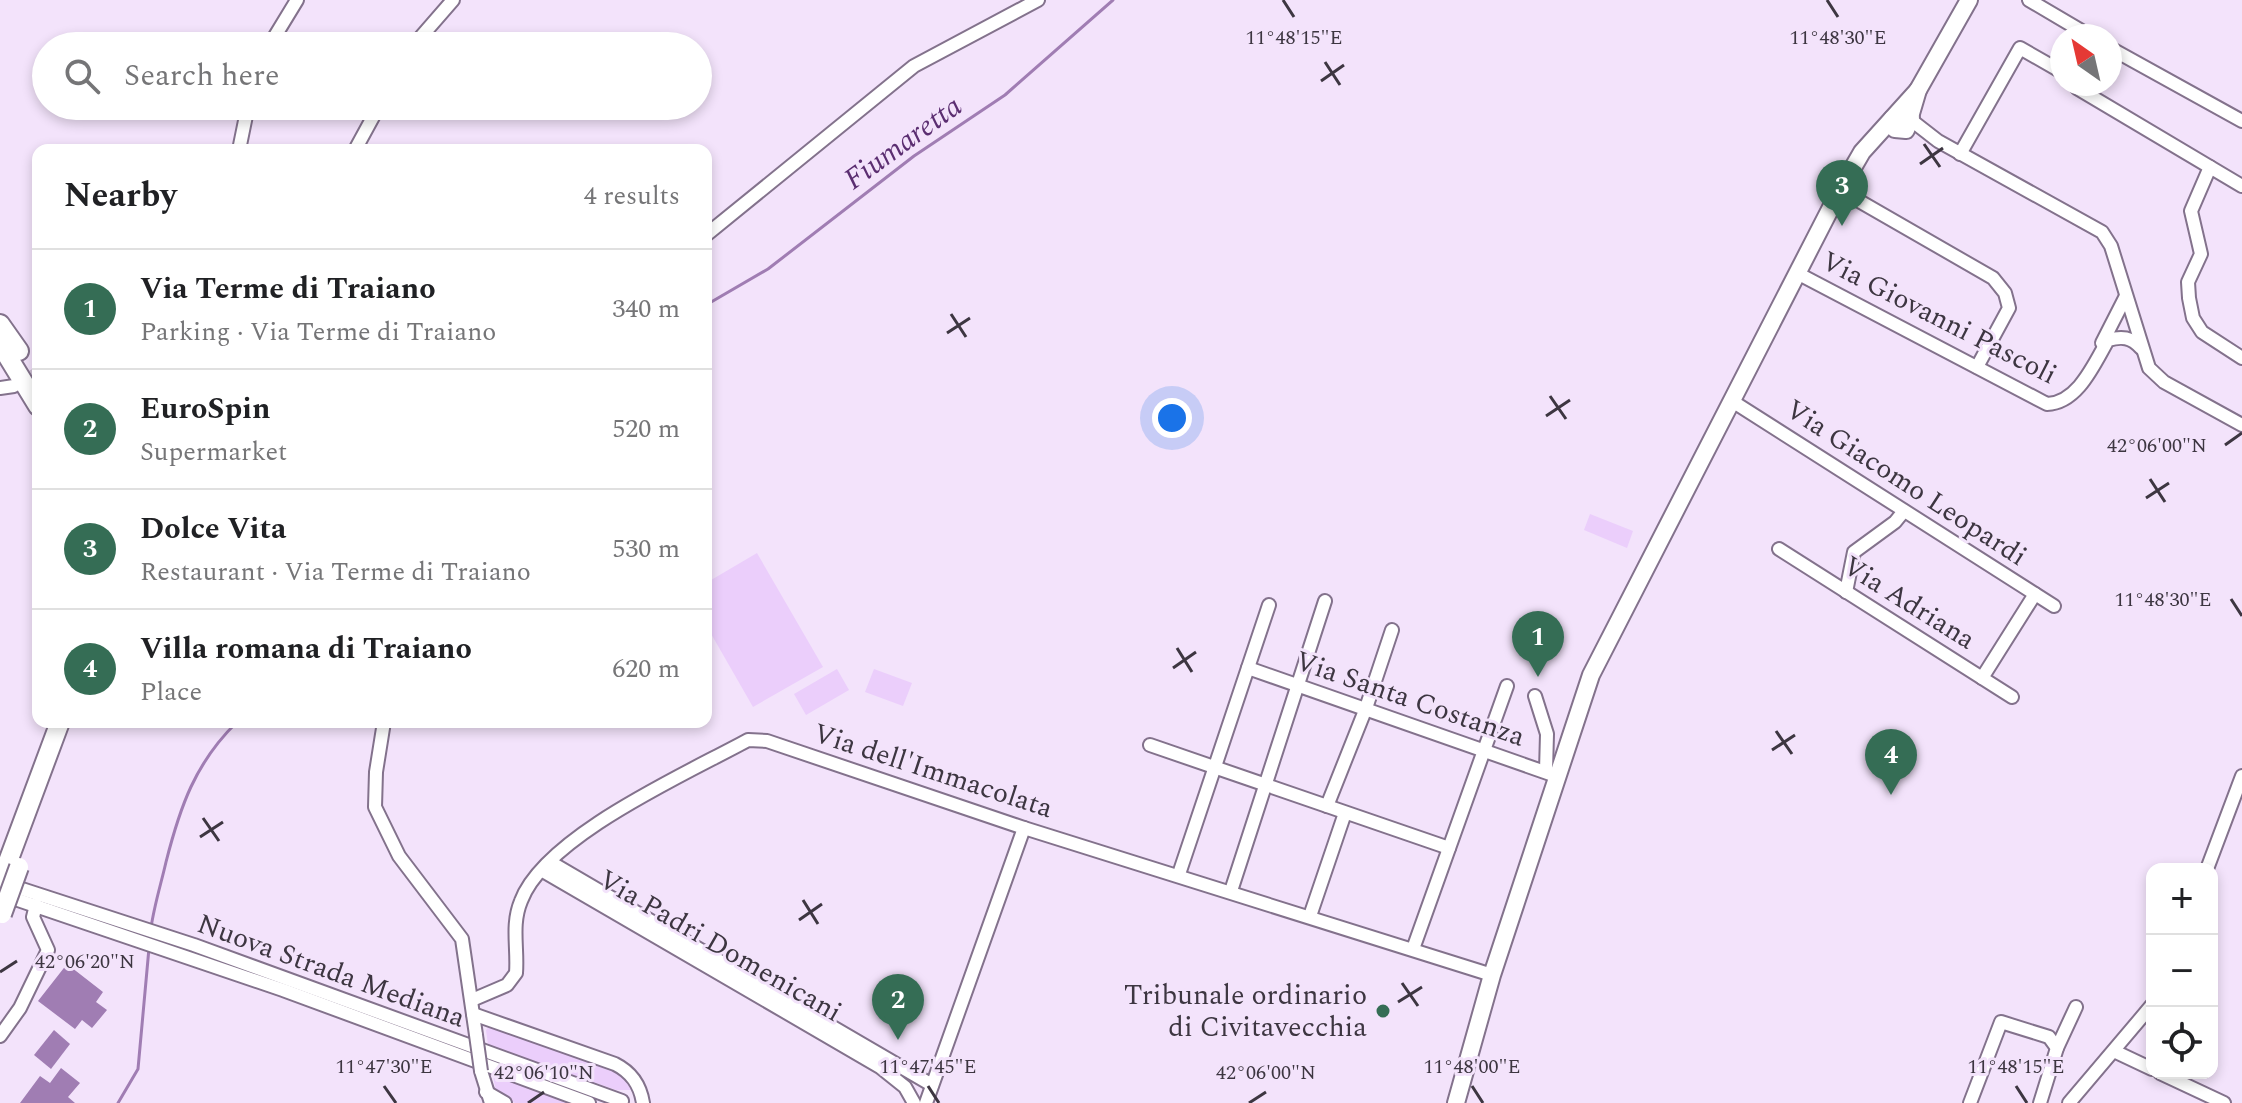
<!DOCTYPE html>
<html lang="en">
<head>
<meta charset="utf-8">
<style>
  body { margin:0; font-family:Spectral,serif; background:#f6f6f6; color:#202124 }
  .controls { position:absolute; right:24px; bottom:24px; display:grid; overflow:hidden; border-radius:16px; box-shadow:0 4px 12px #0003 }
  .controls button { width:72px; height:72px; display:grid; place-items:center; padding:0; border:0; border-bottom:2px solid #e0e0e0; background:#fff; color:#202124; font:40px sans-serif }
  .compass { position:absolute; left:2050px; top:24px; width:72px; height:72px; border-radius:50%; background:#fff; box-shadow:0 4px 12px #0003; rotate:326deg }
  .you { position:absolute; left:1172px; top:418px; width:28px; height:28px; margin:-20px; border:6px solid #fff; border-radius:50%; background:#1a73e8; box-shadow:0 0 0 12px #1a73e833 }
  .badge { display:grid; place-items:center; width:52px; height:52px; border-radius:50%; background:#356d55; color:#fff; font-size:26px; font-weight:700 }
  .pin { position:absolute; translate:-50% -66px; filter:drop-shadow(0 2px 4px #0008) }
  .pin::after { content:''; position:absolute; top:42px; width:28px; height:24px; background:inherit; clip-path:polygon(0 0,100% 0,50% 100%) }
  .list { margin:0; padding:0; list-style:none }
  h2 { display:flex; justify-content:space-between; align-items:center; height:104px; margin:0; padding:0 32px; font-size:34px }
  h2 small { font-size:26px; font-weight:400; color:#757577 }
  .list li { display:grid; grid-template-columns:52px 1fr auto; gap:24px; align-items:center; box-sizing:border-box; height:120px; padding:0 32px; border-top:2px solid #e0e0e0 }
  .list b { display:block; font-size:30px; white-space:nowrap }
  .list p { margin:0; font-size:26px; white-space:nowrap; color:#757577 }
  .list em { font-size:26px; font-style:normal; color:#757577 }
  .icon { flex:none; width:44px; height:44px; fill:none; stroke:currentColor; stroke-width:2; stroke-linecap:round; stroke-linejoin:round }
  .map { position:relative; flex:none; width:2242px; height:1103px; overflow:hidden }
  .search { position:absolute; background:#fff; box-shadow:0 4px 12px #0003; left:32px; top:32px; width:680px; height:88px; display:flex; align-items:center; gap:20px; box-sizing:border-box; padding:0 28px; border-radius:44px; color:#757577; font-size:30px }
  .panel { position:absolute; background:#fff; box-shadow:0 4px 12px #0003; left:32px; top:144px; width:680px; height:584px; border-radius:16px }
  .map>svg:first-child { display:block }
</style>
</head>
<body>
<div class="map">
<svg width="2242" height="1103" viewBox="0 0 2242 1103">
  <rect width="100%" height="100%" fill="#f3e3fb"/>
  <g fill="#ebcefb">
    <path d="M1590 514 1633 531 1627 548 1584 530Z"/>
    <path d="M757 553 823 667 753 707 706 625V583Z"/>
    <path d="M837 669 849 690 806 715 794 694Z"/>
    <path d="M874 669 912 683 903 706 865 692Z"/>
    <path d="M490 1025 619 1070 637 1090H616L488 1045 486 1030Z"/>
    <path d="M492 1071 580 1103H515L496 1091Z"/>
  </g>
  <g fill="#a07db3">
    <path d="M67 964 103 992 96 1002 107 1010 92 1028 82 1020 75 1029 38 1001Z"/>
    <path d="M54 1030 70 1044 51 1069 34 1055Z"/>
    <path d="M61 1068 80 1083 68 1097 75 1103H20L40 1076 50 1083Z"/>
  </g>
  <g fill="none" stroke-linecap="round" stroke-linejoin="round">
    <g stroke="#a07db3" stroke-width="3">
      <path d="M706 305 768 269 914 156 1005 95 1113 0"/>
      <path d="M151 928C154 906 161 884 166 862 180 807 195 763 237 722"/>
      <path d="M118 1103 138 1069 149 948"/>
    </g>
    <path stroke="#cfc0d6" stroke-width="12" stroke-dasharray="12 6" stroke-linecap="butt" d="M16 384 38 373"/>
    <g stroke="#83728c" stroke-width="16">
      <g id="minor">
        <path d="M2029 0 2090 36"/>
        <path d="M269 46 297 0"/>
        <path d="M413 46 453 0"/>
        <path d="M2110 48 2242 121"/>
        <path d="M2077 84V88L2242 186"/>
        <path d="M1911 120 1938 141 2102 232 2111 246 2149 368 2164 382 2242 425"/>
        <path d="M239 150 248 106"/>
        <path d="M355 150 379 106"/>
        <path d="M1960 154 2020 48 2062 72"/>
        <path d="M2210 167 2191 211 2201 254 2188 282 2189 298 2193 318 2202 332 2242 358"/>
        <path d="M1840 190 1993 278 2005 293 2009 308 1977 367"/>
        <path d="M706 235 914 66 1038 0"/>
        <path d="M1797 273 2047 404C2078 403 2094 364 2108 340 2122 336 2131 337 2141 348"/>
        <path d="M2102 343 2126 296"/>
        <path d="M0 388 14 386"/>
        <path d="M1732 401 2054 606"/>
        <path d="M1779 549 2012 697"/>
        <path d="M1846 592 1854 552 1895 522 1904 511"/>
        <path d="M1248 668 1556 776"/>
        <path d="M1982 678 2035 594"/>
        <path d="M1535 696 1547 734 1546 771"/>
        <path d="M384 722 376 772 375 807 399 856 462 939 476 1035"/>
        <path d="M1150 745 1449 848"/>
        <path d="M1327 806 1366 708 1392 630"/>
        <path d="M550 862 932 1085"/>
        <path d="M2207 869 2242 776"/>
        <path d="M543 871 880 1067 905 1087 914 1103"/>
        <path d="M1179 874 1269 605"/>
        <path d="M22 889 194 945 622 1101"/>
        <path d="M1231 891 1325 601"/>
        <path d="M18 900 283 990 589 1103"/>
        <path d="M1310 916 1345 813"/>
        <path d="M1413 949 1507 686"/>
        <path d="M472 1000 507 985 516 973C518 948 511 925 521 901 545 836 688 773 748 740L767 741 1024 828 1492 975"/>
        <path d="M473 1014 615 1064C631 1072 640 1084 643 1103"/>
        <path d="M0 1036 20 1008 48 950 33 917 36 905"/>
        <path d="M2116 1052 2152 1069"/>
        <path d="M481 1071 491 1103"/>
        <path d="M2160 1073 2224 1103"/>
        <path d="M486 1092 505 1103"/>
        <path d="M926 1103 1024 828"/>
        <path d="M1970 1103 2001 1022 2049 1037 2057 1048"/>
        <path d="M2040 1103 2057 1048 2076 1007"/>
        <path d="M2069 1103 2152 1005"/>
      </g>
    </g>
    <g stroke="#83728c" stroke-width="20">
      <g id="major">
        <path d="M1910 117 1918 90 1969 0"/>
        <path d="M1892 119 1895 129 1906 130 1911 118 1902 112"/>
        <path d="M1456 1103 1492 975 1591 675 1840 190 1862 152 1918 90"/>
      </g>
    </g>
    <g stroke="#83728c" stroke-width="22">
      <g id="highway">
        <path d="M0 324 19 351"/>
        <path d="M0 344 38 406"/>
        <path d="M0 883 60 722"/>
      </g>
    </g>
    <use href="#minor" stroke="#fff" stroke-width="12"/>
    <use href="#major" stroke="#fff" stroke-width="16"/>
    <use href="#highway" stroke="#fff" stroke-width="18"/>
    <g stroke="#83728c" stroke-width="16" stroke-linecap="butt">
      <path id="minor-bridge" d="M476 1035 481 1071"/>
    </g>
    <g stroke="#83728c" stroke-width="22" stroke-linecap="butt">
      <path id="highway-bridge" d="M2 914 19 867"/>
    </g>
    <use href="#minor-bridge" stroke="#fff" stroke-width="12"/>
    <use href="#highway-bridge" stroke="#fff" stroke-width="18"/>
  </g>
  <path fill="none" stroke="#3d3641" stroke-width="3" d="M1283 0 1294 17M1827 0 1838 17M1325 62 1340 85M1321 81 1344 65M1924 144 1940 167M1920 164 1943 148M951 314 966 337M947 333 970 318M1550 396 1566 419M1546 416 1570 400M2225 445 2242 433M2150 479 2165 502M2146 498 2169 483M2231 599 2242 616M1177 648 1192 672M1173 668 1196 652M1776 731 1792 754M1772 750 1795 735M203 818 219 841M200 837 223 822M803 900 818 924M799 920 822 904M0 972 17 961M1402 983 1418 1006M1398 1002 1422 987M384 1086 396 1103M928 1086 939 1103M1472 1086 1483 1103M2016 1086 2027 1103M528 1103 544 1092M1249 1103 1266 1092"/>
  <circle fill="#356d55" stroke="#f3e3fb" stroke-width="3" cx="1383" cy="1011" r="8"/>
  <g text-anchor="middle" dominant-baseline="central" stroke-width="6" stroke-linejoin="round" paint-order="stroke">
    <g font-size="28" fill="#3d3641" stroke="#f3e3fb">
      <text transform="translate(1939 318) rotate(27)">Via Giovanni Pascoli</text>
      <text transform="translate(1906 483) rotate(33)">Via Giacomo Leopardi</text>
      <text transform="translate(1909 603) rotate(32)">Via Adriana</text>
      <text transform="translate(1410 699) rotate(19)">Via Santa Costanza</text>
      <text transform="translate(933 771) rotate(18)">Via dell'Immacolata</text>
      <text transform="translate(720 946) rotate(30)">Via Padri Domenicani</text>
      <text transform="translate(331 971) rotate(20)">Nuova Strada Mediana</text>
    </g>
    <g font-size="28" fill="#3d3641" stroke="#f3e3fb" text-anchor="end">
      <text x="1367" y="995">Tribunale ordinario<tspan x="1367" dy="32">di Civitavecchia</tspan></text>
    </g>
    <g font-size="30" font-style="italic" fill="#5b2e71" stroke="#f3e3fb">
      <text transform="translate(903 143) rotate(-36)">Fiumaretta</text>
    </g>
  </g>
  <g font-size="20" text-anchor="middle" fill="#3d3641" stroke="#f3e3fb" stroke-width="6" stroke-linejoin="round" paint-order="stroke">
    <text x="1294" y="44">11°48'15"E</text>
    <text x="1838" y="44">11°48'30"E</text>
    <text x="2157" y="452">42°06'00"N</text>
    <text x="2163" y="606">11°48'30"E</text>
    <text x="85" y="968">42°06'20"N</text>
    <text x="384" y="1073">11°47'30"E</text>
    <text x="928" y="1073">11°47'45"E</text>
    <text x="1472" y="1073">11°48'00"E</text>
    <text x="2016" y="1073">11°48'15"E</text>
    <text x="544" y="1079">42°06'10"N</text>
    <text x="1266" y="1079">42°06'00"N</text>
  </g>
</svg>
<div class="controls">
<button>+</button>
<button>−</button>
<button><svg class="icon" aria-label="locate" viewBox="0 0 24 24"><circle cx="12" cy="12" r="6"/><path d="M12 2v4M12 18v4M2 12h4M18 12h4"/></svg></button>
</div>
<svg class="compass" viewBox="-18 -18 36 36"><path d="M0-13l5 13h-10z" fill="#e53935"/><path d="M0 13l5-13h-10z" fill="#757577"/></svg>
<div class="you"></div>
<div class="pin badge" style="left:1538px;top:677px">1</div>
<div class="pin badge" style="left:898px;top:1040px">2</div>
<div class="pin badge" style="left:1842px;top:226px">3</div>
<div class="pin badge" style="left:1891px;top:795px">4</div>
<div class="search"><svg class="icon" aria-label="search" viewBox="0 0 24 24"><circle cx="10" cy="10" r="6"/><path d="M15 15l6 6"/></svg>Search here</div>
<section class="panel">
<h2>Nearby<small>4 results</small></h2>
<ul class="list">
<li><span class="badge">1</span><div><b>Via Terme di Traiano</b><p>Parking · Via Terme di Traiano</p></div><em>340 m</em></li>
<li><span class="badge">2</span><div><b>EuroSpin</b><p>Supermarket</p></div><em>520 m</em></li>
<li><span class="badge">3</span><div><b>Dolce Vita</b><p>Restaurant · Via Terme di Traiano</p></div><em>530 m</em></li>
<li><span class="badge">4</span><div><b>Villa romana di Traiano</b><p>Place</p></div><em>620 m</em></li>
</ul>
</section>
</div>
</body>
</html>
